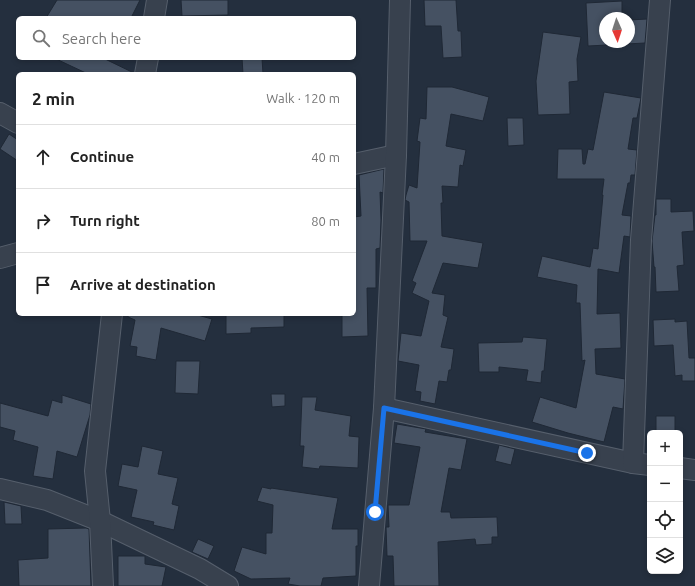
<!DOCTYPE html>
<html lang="en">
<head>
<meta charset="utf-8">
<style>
  body { margin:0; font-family:Ubuntu,sans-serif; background:#f6f6f6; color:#222 }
  .controls { position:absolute; right:12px; bottom:12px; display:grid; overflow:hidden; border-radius:6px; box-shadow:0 2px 6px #0003 }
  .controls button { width:36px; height:36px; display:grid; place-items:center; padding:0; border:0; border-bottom:1px solid #e0e0e0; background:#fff; color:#222; font:20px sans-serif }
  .compass { position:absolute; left:599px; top:12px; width:36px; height:36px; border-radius:50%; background:#fff; box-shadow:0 2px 6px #0003; rotate:177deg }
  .stop { position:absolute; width:12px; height:12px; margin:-9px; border:3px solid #1a73e8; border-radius:50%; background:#fff }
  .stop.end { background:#1a73e8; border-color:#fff; box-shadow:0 1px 4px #0008 }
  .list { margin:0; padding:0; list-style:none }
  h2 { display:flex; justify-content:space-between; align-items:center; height:52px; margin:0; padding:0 16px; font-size:17px }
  h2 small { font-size:13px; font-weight:400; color:#767676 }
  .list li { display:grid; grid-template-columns:26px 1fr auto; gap:12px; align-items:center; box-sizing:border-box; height:64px; padding:0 16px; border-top:1px solid #e0e0e0 }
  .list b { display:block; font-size:15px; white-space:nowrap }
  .list em { font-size:13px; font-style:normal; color:#767676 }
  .icon { flex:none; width:22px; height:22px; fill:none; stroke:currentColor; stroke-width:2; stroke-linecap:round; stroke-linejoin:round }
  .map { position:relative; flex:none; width:695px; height:586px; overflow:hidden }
  .search { position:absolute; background:#fff; box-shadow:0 2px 6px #0003; left:16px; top:16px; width:340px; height:44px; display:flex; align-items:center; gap:10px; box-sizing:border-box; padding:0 14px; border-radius:6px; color:#767676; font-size:15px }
  .panel { position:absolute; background:#fff; box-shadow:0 2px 6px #0003; left:16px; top:72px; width:340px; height:244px; border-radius:6px }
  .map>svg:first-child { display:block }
</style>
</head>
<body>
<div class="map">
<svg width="695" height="586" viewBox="0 0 695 586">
  <rect width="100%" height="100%" fill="#242f3e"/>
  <g fill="#455162" stroke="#1f2835">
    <path d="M57 0H140L131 18H46Z"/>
    <path d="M181 0H228V15L182 16Z"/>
    <path d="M424 0H456L458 31H461L462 57 443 58 441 26H425Z"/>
    <path d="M622 1V18H605V42H629V20L647 19 645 43 588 46 586 3Z"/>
    <path d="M543 32 581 37 577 59 578 81 569 82 570 114 538 115 536 81Z"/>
    <path d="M54 58H103L134 73V74H88Z"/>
    <path d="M242 58H262L263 74H243Z"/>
    <path d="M427 87H452L489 97 483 121 451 114 446 146 466 150 463 166 460 165 458 187 442 186 443 203H441L442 236 483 243 478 268 443 263 432 293 445 295 443 315 448 317 441 347 454 349 451 370H449L447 382 439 381 435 404 420 401 421 392 415 391 419 365 398 361 401 333 421 336 429 301 412 293 416 283 412 281 427 241H410L409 202 405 200 406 195 409 185 417 188 420 142 417 141 420 118 426 119Z"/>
    <path d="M604 92 641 98 637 118H633L628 149 637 150 635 175H631L630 183H628L622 215 631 216 630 237 624 236 619 273 598 269 597 314 620 313 621 348 595 349 596 374 625 379 623 409 613 407 604 442 568 433 532 422 540 397 576 408 585 360 582 361 580 303H576L577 285 537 277 542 256 590 267 593 248 598 249 603 195H602L604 179H557L558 149H582L583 164H585L588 149 593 150Z"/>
    <path d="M507 118H523L524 145 508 146Z"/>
    <path d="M9 134 18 140V161L0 149Z"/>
    <path d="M384 169 383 193 380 192 381 220 380 248 376 249V288H367L368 336 342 337V314H354V217L361 216 359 175Z"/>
    <path d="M656 199H671V212L693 211 694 231 682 232 684 265 677 266 679 291 656 292 655 267H654L652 241 655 215H656Z"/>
    <path d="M128 314H194L212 319 205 341 161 328 156 360 136 356 137 347 130 346 135 320 128 317Z"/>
    <path d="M226 314H284V327L251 328V333L226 334Z"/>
    <path d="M675 319V322L687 321 689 358H695V381H682V375L675 376 673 345 654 346 653 320Z"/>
    <path d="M523 337 547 339 544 371H542L541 383 526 381 528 370 499 367V372H479L478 343 522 342Z"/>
    <path d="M176 361H200L198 394 175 393Z"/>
    <path d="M271 394H285V406L272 407Z"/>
    <path d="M62 395 91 404 90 415 77 457 57 451 53 479 33 476 38 447 13 440 15 431 0 427V403L48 416 52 400 62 403Z"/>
    <path d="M302 397H317L315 410 351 416 349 436 359 437 358 468 320 466 319 469 302 467 304 446H300Z"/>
    <path d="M656 416H675V432L656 431Z"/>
    <path d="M397 424 426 429 425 432 467 439 461 470 449 468 441 512H450L451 518 497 517 498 537H492V544L476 545 475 539 438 542 439 586H394L393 556H387L386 527H389L388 505H409L420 447 394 443Z"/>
    <path d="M499 445 515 449 511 465 495 461Z"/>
    <path d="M142 446 163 451 158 474 178 478 172 504 179 506 174 530 153 525 154 522 131 517 137 490 118 486 122 464 138 467Z"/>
    <path d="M262 487 271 489V488L338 498 332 529H358V546H356V576L323 578 321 586H300L288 584 290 578 251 579 234 571 242 547 266 554V533H272L273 505 257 501Z"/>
    <path d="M4 502 21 506 22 524H5Z"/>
    <path d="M86 528 89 529 91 586H19L18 560 48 558V529Z"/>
    <path d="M198 539 214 546 208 559 192 552Z"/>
    <path d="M118 556H145V564L166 567 162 586H118Z"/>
  </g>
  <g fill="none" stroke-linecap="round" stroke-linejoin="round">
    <g stroke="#565f6c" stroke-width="22">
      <g id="minor">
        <path d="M154 18 157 0"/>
        <path d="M145 74 148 58"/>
        <path d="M0 113 18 123"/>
        <path d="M354 164 396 155"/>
        <path d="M0 258 18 253"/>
        <path d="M384 408 633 463 650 465"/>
        <path d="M633 463 641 240 660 0"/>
        <path d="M680 468 695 470"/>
        <path d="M0 489 47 500 100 521 200 569 228 586"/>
        <path d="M103 586 100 521 95 471 112 314"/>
        <path d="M369 586 384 408 396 155 400 0"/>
      </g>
    </g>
    <use href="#minor" stroke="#38414e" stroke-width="20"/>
  </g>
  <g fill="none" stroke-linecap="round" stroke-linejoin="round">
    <path stroke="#1a73e8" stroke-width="5" d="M375 512 384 408 587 453"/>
  </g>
</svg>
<div class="controls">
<button>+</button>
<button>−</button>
<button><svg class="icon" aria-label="locate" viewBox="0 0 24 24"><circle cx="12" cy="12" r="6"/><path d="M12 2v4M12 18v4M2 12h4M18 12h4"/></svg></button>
<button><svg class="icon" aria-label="layers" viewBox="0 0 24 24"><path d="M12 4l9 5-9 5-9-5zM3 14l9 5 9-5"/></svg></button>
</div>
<svg class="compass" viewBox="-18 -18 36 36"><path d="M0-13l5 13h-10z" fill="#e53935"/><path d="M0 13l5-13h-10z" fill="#767676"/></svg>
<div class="stop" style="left:375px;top:512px"></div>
<div class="stop end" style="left:587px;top:453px"></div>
<div class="search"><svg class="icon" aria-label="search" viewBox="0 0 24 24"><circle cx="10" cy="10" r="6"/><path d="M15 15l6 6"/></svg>Search here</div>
<section class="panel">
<h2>2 min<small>Walk · 120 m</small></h2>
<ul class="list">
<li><svg class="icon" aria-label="ahead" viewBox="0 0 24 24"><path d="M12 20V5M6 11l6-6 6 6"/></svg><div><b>Continue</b></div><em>40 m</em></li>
<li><svg class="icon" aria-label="right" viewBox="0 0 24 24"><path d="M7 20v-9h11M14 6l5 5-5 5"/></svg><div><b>Turn right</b></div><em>80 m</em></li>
<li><svg class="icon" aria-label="arrive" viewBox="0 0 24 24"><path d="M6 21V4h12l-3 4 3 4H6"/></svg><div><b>Arrive at destination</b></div></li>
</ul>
</section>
</div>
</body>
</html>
